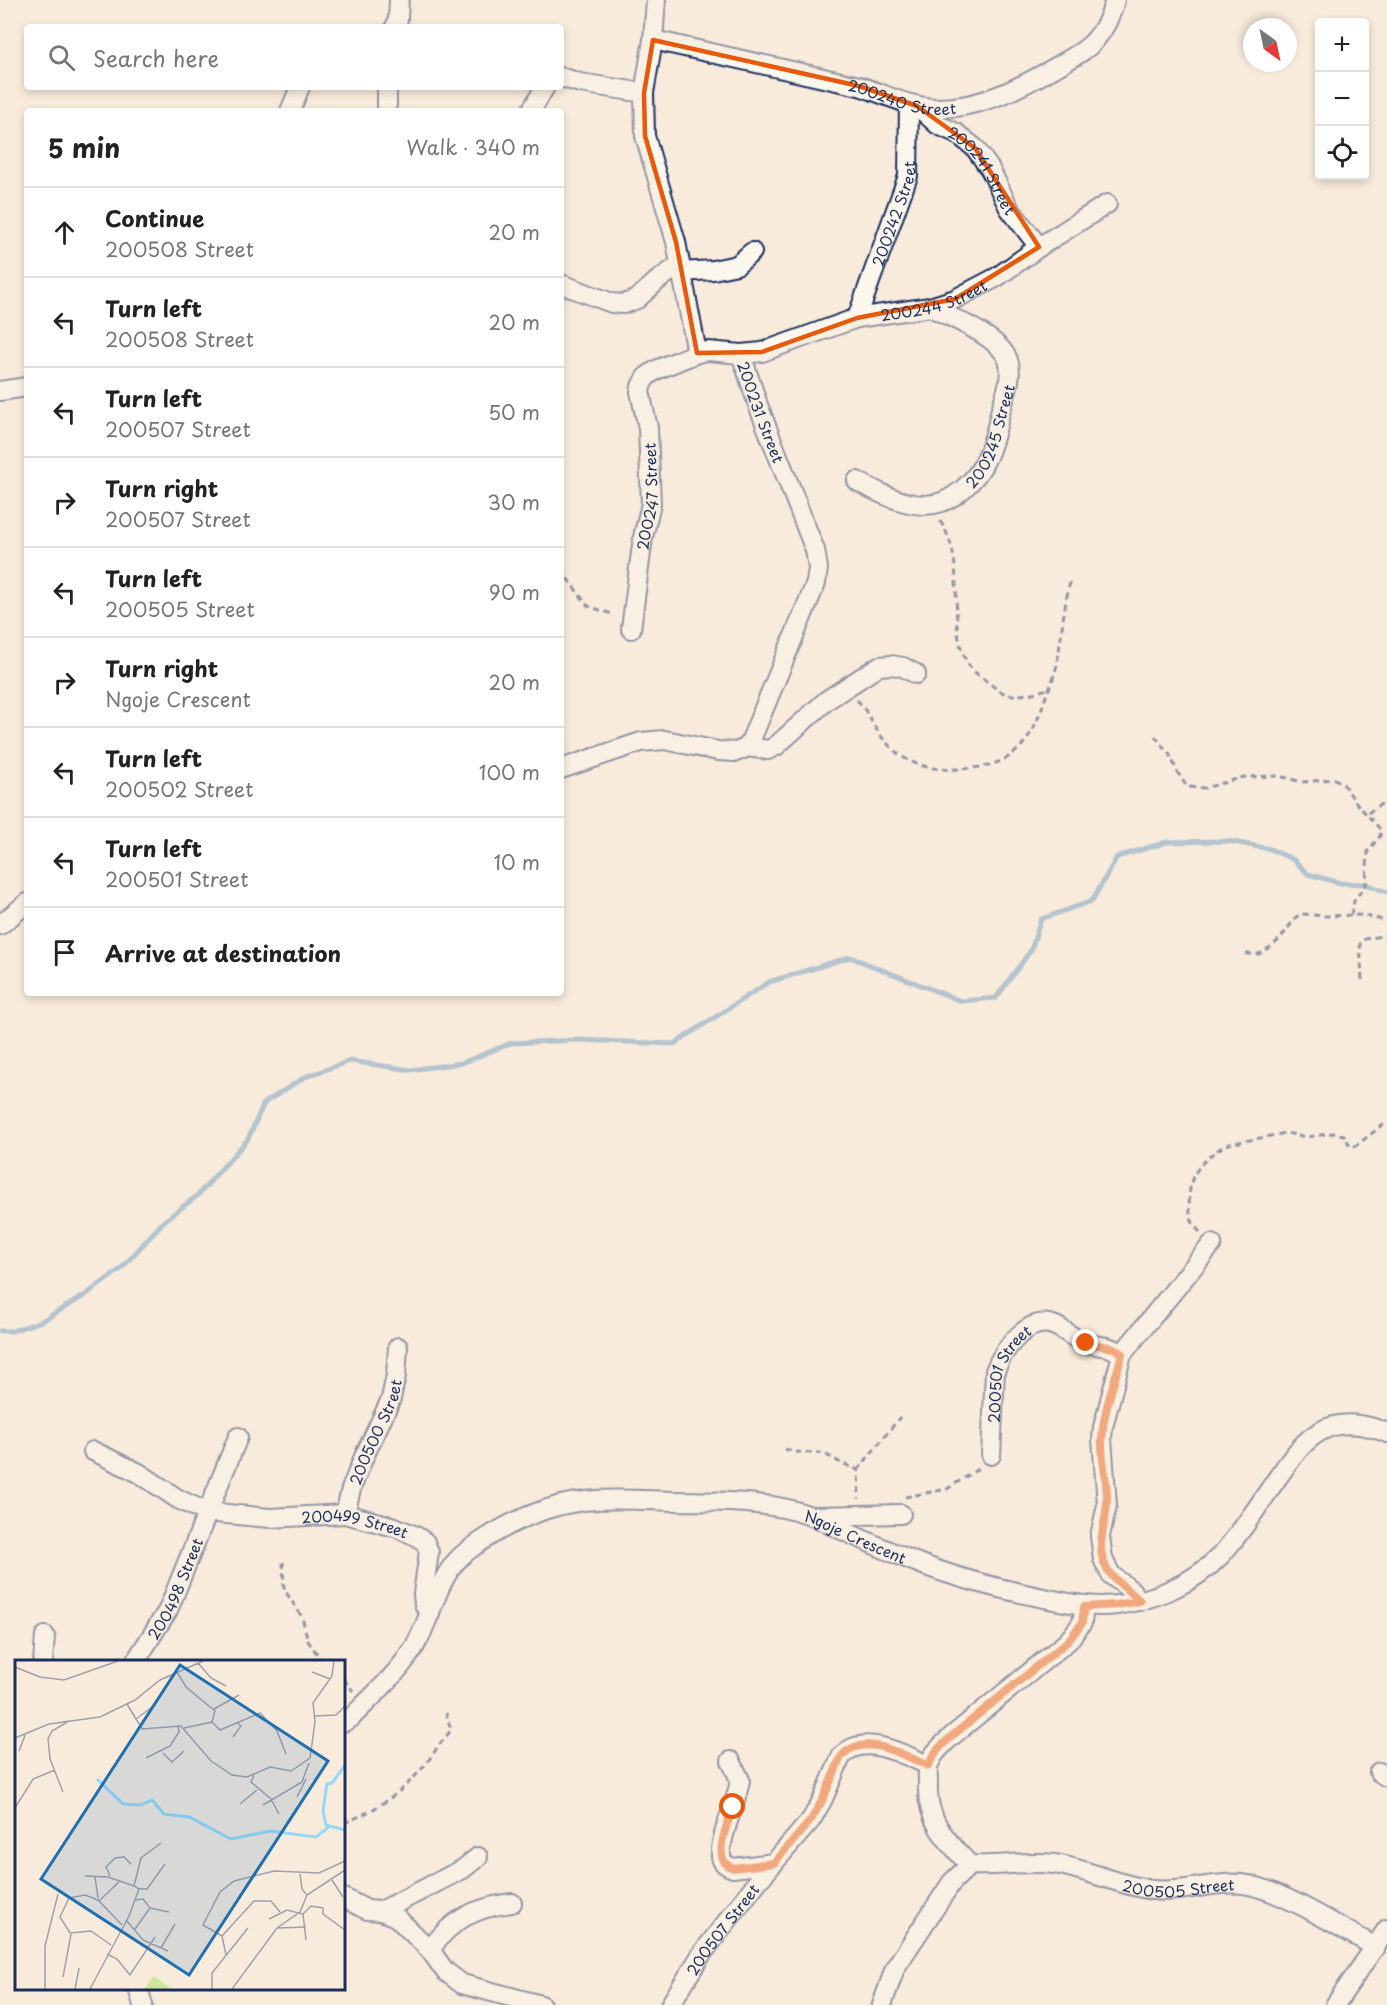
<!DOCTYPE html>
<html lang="en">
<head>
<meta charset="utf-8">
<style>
  body { margin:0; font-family:"Playpen Sans",sans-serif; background:#f2f2f2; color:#222 }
  .controls { position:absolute; right:18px; top:18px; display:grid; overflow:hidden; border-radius:6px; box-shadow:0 3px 9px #0003 }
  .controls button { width:54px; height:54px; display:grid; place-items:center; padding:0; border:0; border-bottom:2px solid #e0e0e0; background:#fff; color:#222; font:30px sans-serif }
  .compass { position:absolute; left:1243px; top:18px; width:54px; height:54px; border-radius:50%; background:#fff; box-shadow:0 3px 9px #0003; rotate:147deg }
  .stop { position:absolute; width:18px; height:18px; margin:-14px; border:4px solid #ea580c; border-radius:50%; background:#fff }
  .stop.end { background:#ea580c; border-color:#fff; box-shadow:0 2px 6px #0008 }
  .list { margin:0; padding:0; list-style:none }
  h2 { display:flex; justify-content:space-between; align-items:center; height:78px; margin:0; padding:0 24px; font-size:26px }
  h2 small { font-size:20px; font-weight:400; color:#767676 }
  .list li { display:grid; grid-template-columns:39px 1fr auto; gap:18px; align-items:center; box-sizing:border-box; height:90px; padding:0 24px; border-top:2px solid #e0e0e0 }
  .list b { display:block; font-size:22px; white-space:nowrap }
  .list p { margin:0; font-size:20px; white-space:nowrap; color:#767676 }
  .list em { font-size:20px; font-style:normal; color:#767676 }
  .icon { flex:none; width:33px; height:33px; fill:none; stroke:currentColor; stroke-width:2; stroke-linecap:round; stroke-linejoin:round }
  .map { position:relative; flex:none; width:1387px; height:2005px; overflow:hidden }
  .search { position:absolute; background:#fff; box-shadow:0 3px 9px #0003; left:24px; top:24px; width:540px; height:66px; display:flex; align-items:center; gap:15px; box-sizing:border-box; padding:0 21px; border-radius:6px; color:#767676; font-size:22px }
  .panel { position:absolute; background:#fff; box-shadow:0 3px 9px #0003; left:24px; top:108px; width:540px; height:888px; border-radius:6px }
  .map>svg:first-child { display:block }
</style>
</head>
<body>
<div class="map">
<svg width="1387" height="2005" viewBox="0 0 1387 2005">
  <rect width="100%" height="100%" fill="#f8ebdc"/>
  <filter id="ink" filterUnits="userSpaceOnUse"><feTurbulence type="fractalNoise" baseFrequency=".0167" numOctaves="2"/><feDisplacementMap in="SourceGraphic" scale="12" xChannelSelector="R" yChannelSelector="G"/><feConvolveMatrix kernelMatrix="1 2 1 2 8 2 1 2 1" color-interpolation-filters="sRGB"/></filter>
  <g filter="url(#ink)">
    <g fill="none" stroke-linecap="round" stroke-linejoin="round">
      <path stroke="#6594ba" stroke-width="5" d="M0 1331H12L42 1321 84 1296 121 1269 164 1221 197 1196 248 1139 264 1103 305 1077 350 1061 410 1070 462 1063 511 1043 578 1040 674 1044 769 982 850 957 961 1001 996 998 1031 950 1041 919 1092 901 1117 857 1167 842 1228 841 1270 849 1294 860 1308 874 1340 883 1366 884 1387 892"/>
      <g stroke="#1b2f5e" stroke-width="22">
        <g id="minor">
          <path id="s1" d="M656 0 653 40 644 93 645 136 676 242 697 353 708 351 741 354 758 405 815 550 818 568 816 583 748 747"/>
          <path d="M395 27 398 19 399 0"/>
          <path id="s2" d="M653 40 859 86C885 94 910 108 938 108 983 108 1023 86 1061 64 1073 57 1086 51 1095 40 1105 29 1111 15 1115 0"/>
          <path d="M561 77 580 83 644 93"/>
          <path d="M387 105V87"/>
          <path id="s3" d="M917 106 938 125 956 133 975 148 990 169 1009 208 1039 247"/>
          <path d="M290 111 300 87"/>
          <path d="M531 111 545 87"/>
          <path d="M681 272 713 270 737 265 752 252"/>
          <path d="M561 284 612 303 624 304 637 299 657 281 679 265"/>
          <path id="s4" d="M857 318 908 176 909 104"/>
          <path id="s5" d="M741 354 762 352 857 318 930 307 955 299 997 277 1039 247 1107 204"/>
          <path d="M0 391 27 387"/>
          <path id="s6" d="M857 481C877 492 902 505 925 505 952 505 977 480 987 457 993 443 997 428 1000 413 1004 398 1014 376 1008 360 1000 337 952 318 930 307"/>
          <path id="s7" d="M631 629 643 537 651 504 648 428 640 392 641 386 646 377 656 370 697 353"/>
          <path d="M561 769 641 742 665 740 718 751 736 752 748 747 768 750 776 746 827 700 879 666 891 665 903 667 916 674"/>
          <path d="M0 925 27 903"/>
          <path id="s8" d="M93 1451 139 1473 178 1499 206 1512 270 1518 345 1514 395 1527 416 1536 425 1542 429 1552 423 1594 424 1604 430 1614"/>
          <path id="s9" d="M991 1455 995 1371C1003 1350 1027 1316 1053 1325 1065 1329 1074 1340 1086 1343 1100 1347 1110 1345 1122 1354"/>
          <path id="s10" d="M345 1514 351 1489 363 1459 391 1399 396 1375 398 1347"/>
          <path d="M816 1516 901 1514"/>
          <path d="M1140 1601 1132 1591 1111 1575 1103 1559 1100 1536 1107 1505 1102 1439 1103 1427 1122 1354 1212 1244"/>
          <path id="s11" d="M1084 1607 1082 1623 1068 1641 952 1736C944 1744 932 1753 929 1765 927 1770 928 1778 928 1784 926 1820 946 1840 970 1865 1001 1867 1035 1859 1065 1866 1095 1873 1123 1886 1153 1890 1185 1894 1217 1879 1249 1885 1287 1893 1340 1928 1376 1947"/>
          <path d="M43 1662 45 1636"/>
          <path id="s12" d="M135 1662 168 1610 238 1437"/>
          <path id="s13" d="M344 1722 351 1718C372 1696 396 1676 413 1649 432 1620 436 1575 466 1552 489 1535 519 1518 547 1509 589 1495 633 1500 676 1501 722 1502 768 1500 811 1516 819 1518 826 1523 833 1526 859 1538 886 1550 913 1561 955 1578 999 1589 1044 1598 1069 1603 1091 1608 1117 1605 1155 1600 1194 1583 1221 1555 1242 1532 1258 1506 1276 1480 1289 1462 1302 1441 1321 1431 1341 1420 1367 1424 1387 1433"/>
          <path d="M731 1761 740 1780C737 1802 720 1834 721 1855 721 1863 727 1866 733 1868L774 1863"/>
          <path d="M1379 1772 1387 1777"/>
          <path d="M344 1898 367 1910 381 1911 396 1917 430 1950 445 1971 462 1984 541 2005"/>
          <path d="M381 1911 463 1869 478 1857"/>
          <path d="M430 1950C450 1920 476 1907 512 1903"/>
          <path d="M138 1988 143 2005"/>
          <path id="s14" d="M670 2005 701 1955 758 1881 811 1820 823 1799 841 1757C862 1731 904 1755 928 1765"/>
          <path d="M882 2005 895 1968 952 1882 970 1865"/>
          <path d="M1335 2005 1387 1929"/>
        </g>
      </g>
      <g stroke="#1b2f5e" stroke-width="3" stroke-dasharray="6 4.5" stroke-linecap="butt">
        <path d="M940 521C970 566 944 623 968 664 973 672 981 677 989 683 998 690 1005 696 1017 695 1028 695 1039 691 1049 689"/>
        <path d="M561 570 588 606 615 615"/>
        <path d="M857 700C866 709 870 720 877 730 901 767 931 772 972 768 1017 764 1032 739 1045 699 1049 688 1055 676 1057 664 1062 636 1063 607 1071 579"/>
        <path d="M1155 736 1164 748 1168 751 1178 773 1187 787 1205 788 1244 777 1279 776 1302 782 1335 779 1343 784 1358 805 1381 830 1380 836 1368 851 1366 884 1354 901 1351 915"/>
        <path d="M1368 813 1387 800"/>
        <path d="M1246 954H1259L1272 946 1280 939 1296 917 1302 914 1325 916 1362 915 1387 921"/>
        <path d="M1362 980 1360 942 1365 939 1387 935"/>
        <path d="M1200 1232C1197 1229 1194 1225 1192 1221 1188 1210 1188 1185 1194 1175 1202 1161 1215 1150 1229 1144L1286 1133 1307 1137 1333 1133 1344 1135 1350 1146 1354 1147 1387 1122"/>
        <path d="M785 1449 795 1452 823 1453 839 1462 858 1470 859 1499"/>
        <path d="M858 1470 900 1417"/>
        <path d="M905 1497 947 1489 981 1467"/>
        <path d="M283 1562 284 1589 302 1617 308 1641 323 1662"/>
        <path d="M344 1679 353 1691"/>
        <path d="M344 1823C384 1807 413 1785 437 1748 441 1742 447 1736 451 1730L446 1713"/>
      </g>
      <use href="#minor" stroke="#fbf7ec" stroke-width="18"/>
    </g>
  </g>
  <g fill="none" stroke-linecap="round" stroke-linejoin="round" filter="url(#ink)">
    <path stroke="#ea580c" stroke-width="8" d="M733 1807C728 1823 710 1861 733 1868L774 1863 811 1820 823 1799 841 1757C862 1731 904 1755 928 1766L937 1750 952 1736 1068 1641 1082 1623 1084 1607 1116 1605 1140 1601C1130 1590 1114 1582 1107 1569 1094 1547 1106 1526 1107 1503 1108 1481 1101 1460 1102 1439 1103 1411 1115 1381 1122 1354L1114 1348 1086 1343"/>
  </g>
  <path d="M0 0H1387V2005H0ZM653 40 859 86 917 106 975 148 1039 247 955 299 857 318 762 352 697 353 676 242 645 136 644 93Z" fill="#f8ebdc" fill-opacity=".55" fill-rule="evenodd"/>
  <path fill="none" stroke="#e8590c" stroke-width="4.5" stroke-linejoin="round" d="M653 40 859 86 917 106 975 148 1039 247 955 299 857 318 762 352 697 353 676 242 645 136 644 93Z"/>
  <g text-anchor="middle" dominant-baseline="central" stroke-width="5" stroke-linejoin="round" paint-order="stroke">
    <g font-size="15" fill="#1b2f5e" stroke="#fbf7ec">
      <text stroke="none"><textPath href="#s2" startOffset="256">200240 Street</textPath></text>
      <text stroke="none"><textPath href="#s3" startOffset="94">200241 Street</textPath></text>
      <text stroke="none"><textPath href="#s4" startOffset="111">200242 Street</textPath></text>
      <text stroke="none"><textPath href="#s5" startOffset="201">200244 Street</textPath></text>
      <text stroke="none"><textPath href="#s1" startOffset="466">200231 Street</textPath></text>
      <text stroke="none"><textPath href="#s6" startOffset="176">200245 Street</textPath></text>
      <text stroke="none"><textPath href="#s7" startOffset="134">200247 Street</textPath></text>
      <text stroke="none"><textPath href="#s9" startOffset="86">200501 Street</textPath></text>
      <text stroke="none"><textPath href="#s10" startOffset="88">200500 Street</textPath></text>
      <text stroke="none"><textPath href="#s8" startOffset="279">200499 Street</textPath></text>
      <text stroke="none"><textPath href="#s13" startOffset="620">Ngoje Crescent</textPath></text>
      <text stroke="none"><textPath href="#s12" startOffset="84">200498 Street</textPath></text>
      <text stroke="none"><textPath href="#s11" startOffset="552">200505 Street</textPath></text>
      <text stroke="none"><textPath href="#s14" startOffset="92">200507 Street</textPath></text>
    </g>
  </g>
  <g transform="translate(15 1660)">
    <rect width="330" height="330" fill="#f8ebdc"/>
    <path d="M139 316 157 329H129Z" fill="#d2e69b"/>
    <path fill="none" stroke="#97d8f8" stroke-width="3" d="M330 105 317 123 312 124 308 151 311 165 330 170M82 119 108 144 126 145 137 140 149 154 174 157 216 179 255 171 301 177 315 166"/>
    <path fill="none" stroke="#a0a0aa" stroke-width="1.5" d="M183 3 196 18 211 26M0 7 25 17 49 20 103 1M162 12 171 27 200 51 197 62 169 68M297 12 315 19M112 44 127 69 166 66 196 101 217 115 232 117 255 107 276 111 295 98 300 62 298 43 317 16 319 1M199 49 224 35M300 56 321 55 330 46M121 59 137 47M197 62 205 70 245 53 262 71 271 94M218 77 226 66 222 63M0 78 34 64 85 57 120 40 145 20 188 1M4 91 11 73M148 93 157 102 169 91M131 98 155 86 164 72 163 65M239 115 236 122 256 139 264 154M48 132 35 99 33 79 37 71 54 61M282 137 291 119M225 144 242 130M248 145 287 122 294 103M0 148 18 119 40 110M285 214 287 229 292 235M70 216 93 217 119 226M95 216 91 207 100 198 109 197 116 204M80 217 83 238M317 220 328 237M124 229H132L150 204M120 240 128 239 135 248 120 269M84 241 104 222M135 248 154 252M288 254 296 246 308 248V254L330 270M45 257 54 238 70 235 83 240 107 265M45 257 55 273 76 271 96 285M254 259 272 250 288 254 291 280M111 260 128 280 153 291M263 268 291 267M207 276 188 265 205 232 219 221 259 211 304 213 330 201M146 288 160 264M92 294 102 299 115 315 140 277M211 295 207 276 239 241H256L265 252M48 317 56 274M30 329V286L43 234M60 329 64 308M75 329 114 256 124 229 119 226 126 198 146 183M197 329V313L233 268M217 329 262 268 285 252 292 235 330 210"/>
    <path fill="#1f6fb2" fill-opacity="0.15" stroke="#1f6fb2" stroke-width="3" d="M165 5 313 101 174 315 26 219Z"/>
    <rect width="330" height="330" fill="none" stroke="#1b2f5e" stroke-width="3"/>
  </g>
</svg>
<div class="controls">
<button>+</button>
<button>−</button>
<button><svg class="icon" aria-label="locate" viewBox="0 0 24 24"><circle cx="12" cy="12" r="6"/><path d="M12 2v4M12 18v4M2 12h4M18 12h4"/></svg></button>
</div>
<svg class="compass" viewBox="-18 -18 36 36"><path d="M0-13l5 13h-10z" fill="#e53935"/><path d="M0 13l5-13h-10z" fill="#767676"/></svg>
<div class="stop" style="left:733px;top:1807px"></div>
<div class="stop end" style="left:1086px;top:1343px"></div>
<div class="search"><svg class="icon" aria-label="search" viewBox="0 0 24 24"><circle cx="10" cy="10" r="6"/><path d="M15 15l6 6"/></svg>Search here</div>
<section class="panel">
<h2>5 min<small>Walk · 340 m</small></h2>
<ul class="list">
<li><svg class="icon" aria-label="ahead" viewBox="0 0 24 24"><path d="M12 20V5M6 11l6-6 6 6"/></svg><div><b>Continue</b><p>200508 Street</p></div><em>20 m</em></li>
<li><svg class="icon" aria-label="left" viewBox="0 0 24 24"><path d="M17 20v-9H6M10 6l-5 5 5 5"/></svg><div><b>Turn left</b><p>200508 Street</p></div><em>20 m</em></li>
<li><svg class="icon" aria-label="left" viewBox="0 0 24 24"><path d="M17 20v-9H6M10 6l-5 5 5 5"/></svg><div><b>Turn left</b><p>200507 Street</p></div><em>50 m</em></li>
<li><svg class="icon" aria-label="right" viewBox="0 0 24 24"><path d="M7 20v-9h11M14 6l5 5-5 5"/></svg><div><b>Turn right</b><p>200507 Street</p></div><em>30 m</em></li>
<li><svg class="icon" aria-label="left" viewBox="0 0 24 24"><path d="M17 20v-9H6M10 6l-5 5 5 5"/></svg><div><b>Turn left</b><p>200505 Street</p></div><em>90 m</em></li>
<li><svg class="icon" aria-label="right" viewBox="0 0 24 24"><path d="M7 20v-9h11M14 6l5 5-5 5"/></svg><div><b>Turn right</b><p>Ngoje Crescent</p></div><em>20 m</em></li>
<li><svg class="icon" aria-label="left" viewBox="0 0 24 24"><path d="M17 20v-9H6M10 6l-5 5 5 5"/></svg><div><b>Turn left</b><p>200502 Street</p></div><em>100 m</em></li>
<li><svg class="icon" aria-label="left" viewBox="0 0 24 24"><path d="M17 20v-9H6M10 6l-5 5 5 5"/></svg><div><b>Turn left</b><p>200501 Street</p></div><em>10 m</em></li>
<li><svg class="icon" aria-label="arrive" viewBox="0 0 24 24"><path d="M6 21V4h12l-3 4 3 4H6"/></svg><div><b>Arrive at destination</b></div></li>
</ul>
</section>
</div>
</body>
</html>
